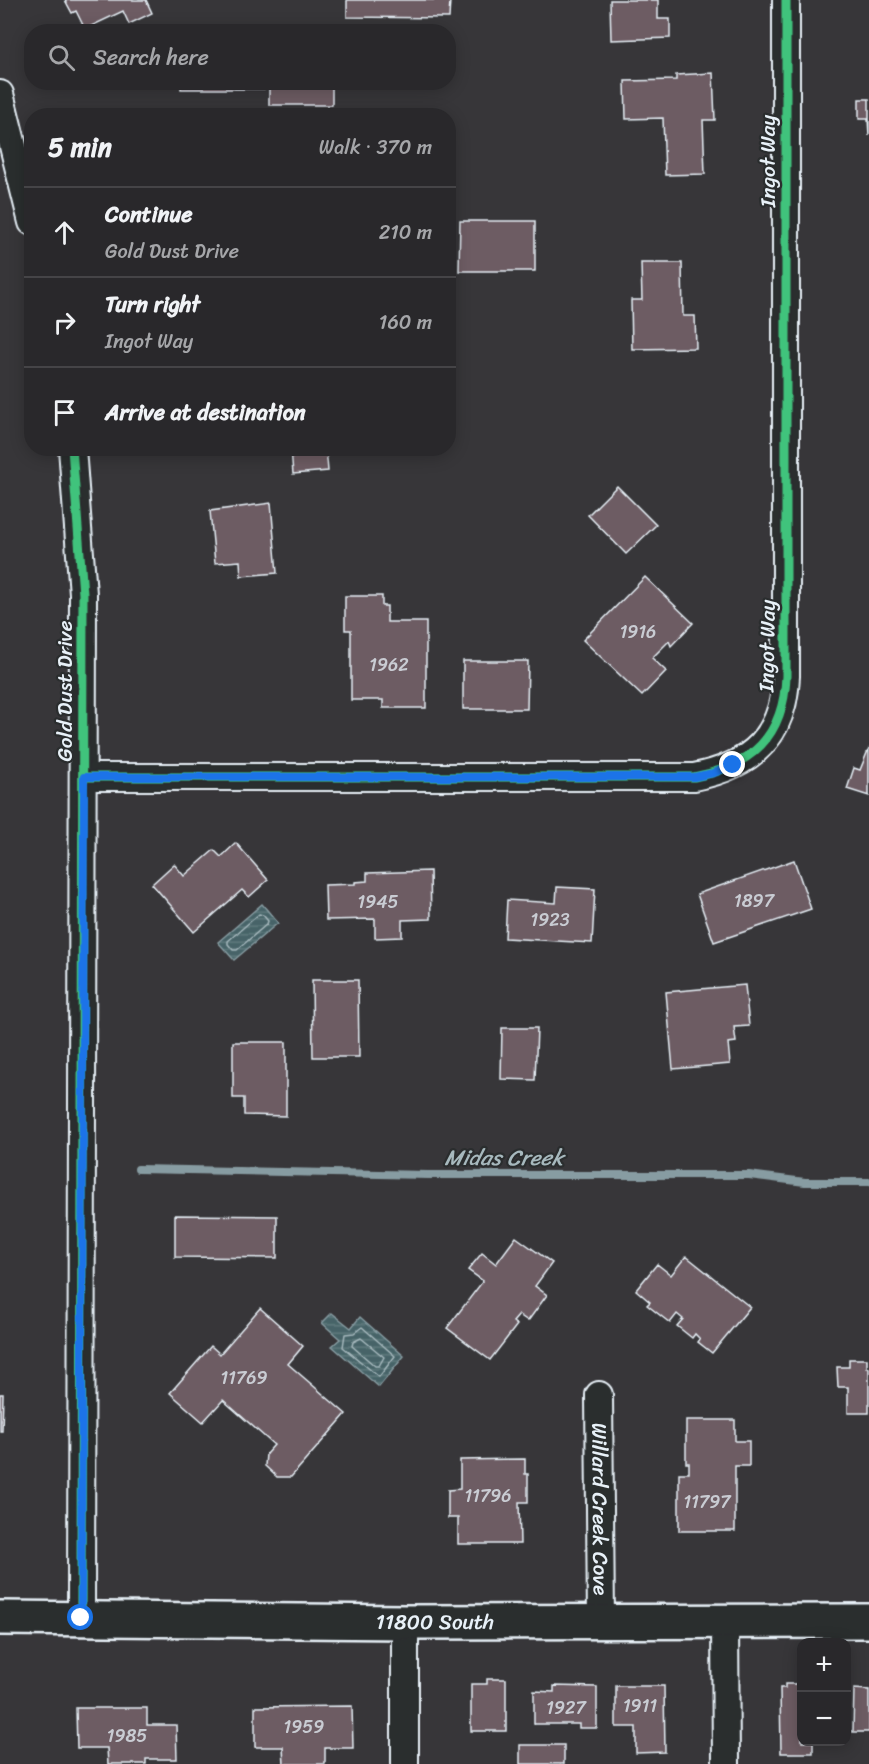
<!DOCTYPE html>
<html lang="en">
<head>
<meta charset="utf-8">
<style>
  body { margin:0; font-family:Sriracha,sans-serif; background:#313033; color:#f1f3f6 }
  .controls { position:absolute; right:18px; bottom:18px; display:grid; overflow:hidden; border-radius:12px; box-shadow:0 3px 15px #0003 }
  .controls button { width:54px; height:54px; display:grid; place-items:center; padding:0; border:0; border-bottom:2px solid #454447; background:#29282b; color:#f1f3f6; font:30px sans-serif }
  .stop { position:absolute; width:18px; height:18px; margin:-14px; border:4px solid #1a73e8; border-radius:50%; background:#fff }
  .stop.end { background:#1a73e8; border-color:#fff; box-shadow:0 2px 6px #0008 }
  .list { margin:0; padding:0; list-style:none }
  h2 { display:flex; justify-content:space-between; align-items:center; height:78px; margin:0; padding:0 24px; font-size:26px }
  h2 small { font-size:20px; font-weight:400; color:#a5a6a9 }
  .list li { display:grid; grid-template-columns:39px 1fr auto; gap:18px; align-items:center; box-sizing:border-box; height:90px; padding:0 24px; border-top:2px solid #454447 }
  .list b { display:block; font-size:22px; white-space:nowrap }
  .list p { margin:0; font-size:20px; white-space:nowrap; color:#a5a6a9 }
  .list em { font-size:20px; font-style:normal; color:#a5a6a9 }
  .icon { flex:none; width:33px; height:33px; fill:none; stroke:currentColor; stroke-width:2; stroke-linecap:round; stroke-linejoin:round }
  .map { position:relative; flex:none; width:869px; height:1764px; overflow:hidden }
  .search { position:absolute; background:#29282b; box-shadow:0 3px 15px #0003; left:24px; top:24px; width:432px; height:66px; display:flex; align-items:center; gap:15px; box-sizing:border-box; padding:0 21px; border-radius:24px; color:#a5a6a9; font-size:22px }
  .panel { position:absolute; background:#29282b; box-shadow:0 3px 15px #0003; left:24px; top:108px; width:432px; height:348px; border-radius:24px }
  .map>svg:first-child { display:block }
</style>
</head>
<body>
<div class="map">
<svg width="869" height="1764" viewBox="0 0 869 1764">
  <defs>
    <pattern id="water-rules" width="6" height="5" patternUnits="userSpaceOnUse" patternTransform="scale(1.5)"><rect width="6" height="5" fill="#466468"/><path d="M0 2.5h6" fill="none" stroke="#617b7e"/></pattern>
  </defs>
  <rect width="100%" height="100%" fill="#373639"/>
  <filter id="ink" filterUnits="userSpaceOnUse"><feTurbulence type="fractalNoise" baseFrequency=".0167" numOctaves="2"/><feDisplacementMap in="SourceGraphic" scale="12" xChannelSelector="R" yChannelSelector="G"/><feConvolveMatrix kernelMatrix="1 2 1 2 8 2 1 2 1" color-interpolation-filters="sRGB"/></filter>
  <g filter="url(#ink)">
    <g fill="url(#water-rules)" stroke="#879ca2" stroke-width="1.5">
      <path d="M262 904 278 923 234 960 218 942Z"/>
      <path d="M332 1313 351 1328 360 1317 404 1356 379 1387 332 1346 340 1339 322 1323Z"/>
    </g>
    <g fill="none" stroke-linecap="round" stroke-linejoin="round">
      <g stroke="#a7b9be" stroke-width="1.5">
        <path d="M259 914 263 915 268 921 267 924 237 950H233L228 944V941Z"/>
        <path d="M362 1327 395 1356 379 1377 343 1347 345 1334 354 1333Z"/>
        <path d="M361 1338 384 1357 379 1366H375L352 1346 353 1342Z"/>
      </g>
      <path stroke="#879ca2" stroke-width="8" d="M138 1169 428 1175H749L805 1182H869"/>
    </g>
    <g fill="#6d5c63" stroke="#e8f1f8" stroke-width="1.5">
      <path d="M65 0H146L152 13 129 24 123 11 85 29 76 11 72 13Z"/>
      <path d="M347 0H450L449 18 347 17Z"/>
      <path d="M610 0H658V19H670V38L611 40Z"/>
      <path d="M713 73 715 120H703L705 174 665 175 663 118 626 119 625 81 676 80V75Z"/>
      <rect x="181" y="82" width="83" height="7"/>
      <rect x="269" y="82" width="63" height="23"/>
      <path d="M859 99H869V136L868 119H859Z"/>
      <path d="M460 221H535V271H459Z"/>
      <path d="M641 263H682L683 316H695L696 348 632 349 631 300H642Z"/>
      <path d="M291 448H326L328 471 293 474Z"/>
      <path d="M617 486 656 525 626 554 588 515Z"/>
      <path d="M271 503 277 573 241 576 240 561 215 563 210 511Z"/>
      <path d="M645 577 693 623 671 646 669 641 652 658 666 671 642 696 583 640Z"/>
      <path d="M345 596H382V606H387V622H426V708H383V700H351V630H345Z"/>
      <path d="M463 661H528L527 709H463Z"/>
      <path d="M869 748V796L847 789 854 768 860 770Z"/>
      <path d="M236 843 268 880 249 897 242 890 194 932 152 884 174 864 184 876 214 850 221 857Z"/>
      <path d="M794 860 811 909 714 942 697 894Z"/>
      <path d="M430 871 431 919 402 920V937L375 938V919L326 920 325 885 355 884V882L367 881V873Z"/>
      <path d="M557 887 595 889 592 943 505 938 507 900 556 903Z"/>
      <path d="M312 980H358L359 1057H313Z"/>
      <path d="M745 985 749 1026 734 1027 736 1042 728 1043 730 1064 673 1069 666 992Z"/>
      <path d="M502 1028H537L535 1080 501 1079Z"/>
      <path d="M233 1042H286V1116L244 1115V1098H233Z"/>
      <path d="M175 1215 277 1216V1258L175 1257Z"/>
      <path d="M516 1237 552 1263 535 1286 547 1295 528 1321 519 1315 513 1322 517 1325 490 1360 447 1328 483 1281 468 1270 482 1253 496 1264Z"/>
      <path d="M686 1256 750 1307 712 1353 698 1342 700 1339 695 1334 692 1338 677 1326 683 1319 677 1314 670 1323 647 1305 650 1302 636 1290 657 1264 671 1275Z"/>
      <path d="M260 1308 303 1346 288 1364 346 1414 291 1477H277L265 1466 266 1454 274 1445 223 1400 203 1422 170 1393 211 1346 220 1354Z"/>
      <path d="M849 1359H867V1368H869V1413H848V1387H838L837 1367H849Z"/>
      <path d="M0 1394H3L2 1431H0Z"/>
      <path d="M686 1420H735V1441H749V1466H735V1531H679V1473H689V1463H686Z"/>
      <path d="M525 1459V1474H528V1502H519L520 1544H458V1518H448V1490L460 1489V1460Z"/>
      <path d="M487 1679H506V1731H471V1684H487Z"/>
      <path d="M785 1684H802V1742H813V1753H781L780 1688H785Z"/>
      <path d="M554 1686 597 1687V1728H579V1724H534V1691L554 1692Z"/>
      <path d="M616 1686H664L665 1752 636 1753V1727H616Z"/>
      <path d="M854 1689 869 1690V1732H853Z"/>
      <path d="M352 1706 353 1748H325V1764H284L283 1747H255V1707Z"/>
      <path d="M76 1708H147V1725H176L177 1759H146V1764H108L107 1748H77Z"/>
      <rect x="520" y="1745" width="44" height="19"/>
    </g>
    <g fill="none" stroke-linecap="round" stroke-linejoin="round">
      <g stroke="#e8f1f8" stroke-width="30">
        <g id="street">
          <path d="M0 94 32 222"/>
          <path d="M72 448 83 594 81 1618"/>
          <path d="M84 777H694C752 766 784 736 786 676V0"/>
          <path id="s1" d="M599 1395 601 1622"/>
          <path d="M405 1622V1764"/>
          <path d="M725 1622 726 1764"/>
        </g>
      </g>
      <g stroke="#e8f1f8" stroke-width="38">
        <g id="secondary">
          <path id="s2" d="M0 1618 405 1622 869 1621"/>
        </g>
      </g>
      <use href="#street" stroke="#2a2d2e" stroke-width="26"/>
      <use href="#secondary" stroke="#2a2d2e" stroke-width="33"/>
      <g stroke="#2a2d2e" stroke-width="13">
        <g id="cycleway">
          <path d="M72 448 83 594 81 1618"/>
          <path d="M84 777H694C752 766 784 736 786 676V0"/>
        </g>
      </g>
      <use href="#cycleway" stroke="#40c37c" stroke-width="9"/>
    </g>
  </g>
  <g fill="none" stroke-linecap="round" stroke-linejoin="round" filter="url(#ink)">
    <path stroke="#1a73e8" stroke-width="8" d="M81 1618 84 777H694L714 773 733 765"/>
  </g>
  <g text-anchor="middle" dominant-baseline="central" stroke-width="4.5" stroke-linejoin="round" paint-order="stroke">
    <g font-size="18" fill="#c9ccd3">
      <text x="638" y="632">1916</text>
      <text x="389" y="665">1962</text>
      <text x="754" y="901">1897</text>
      <text x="378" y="902">1945</text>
      <text x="550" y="920">1923</text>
      <text x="244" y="1378">11769</text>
      <text x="488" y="1496">11796</text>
      <text x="707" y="1502">11797</text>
      <text x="640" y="1706">1911</text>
      <text x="566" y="1708">1927</text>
      <text x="304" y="1727">1959</text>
      <text x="127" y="1736">1985</text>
    </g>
    <g font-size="21" fill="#e8f1f8" stroke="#2a2d2e">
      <text transform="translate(768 161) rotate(-90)">Ingot Way</text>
      <text transform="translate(767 646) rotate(-89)">Ingot Way</text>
      <text transform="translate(65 691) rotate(-90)">Gold Dust Drive</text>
      <text stroke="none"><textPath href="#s1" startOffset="114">Willard Creek Cove</textPath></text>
      <text stroke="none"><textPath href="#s2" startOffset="435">11800 South</textPath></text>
    </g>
    <g font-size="22" font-style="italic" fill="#a7b9be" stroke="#2a2d2e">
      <text x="504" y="1157">Midas Creek</text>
    </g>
  </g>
</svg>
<div class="controls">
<button>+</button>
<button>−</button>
</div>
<div class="stop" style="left:81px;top:1618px"></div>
<div class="stop end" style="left:733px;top:765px"></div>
<div class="search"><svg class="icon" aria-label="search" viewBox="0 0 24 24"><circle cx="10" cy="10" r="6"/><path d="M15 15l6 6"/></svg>Search here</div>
<section class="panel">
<h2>5 min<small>Walk · 370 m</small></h2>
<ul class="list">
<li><svg class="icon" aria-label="ahead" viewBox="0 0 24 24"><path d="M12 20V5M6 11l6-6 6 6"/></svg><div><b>Continue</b><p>Gold Dust Drive</p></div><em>210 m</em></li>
<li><svg class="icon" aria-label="right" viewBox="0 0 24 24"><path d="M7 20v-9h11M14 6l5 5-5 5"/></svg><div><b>Turn right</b><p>Ingot Way</p></div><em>160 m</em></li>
<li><svg class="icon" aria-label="arrive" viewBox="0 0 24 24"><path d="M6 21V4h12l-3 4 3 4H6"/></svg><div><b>Arrive at destination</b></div></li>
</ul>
</section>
</div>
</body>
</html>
